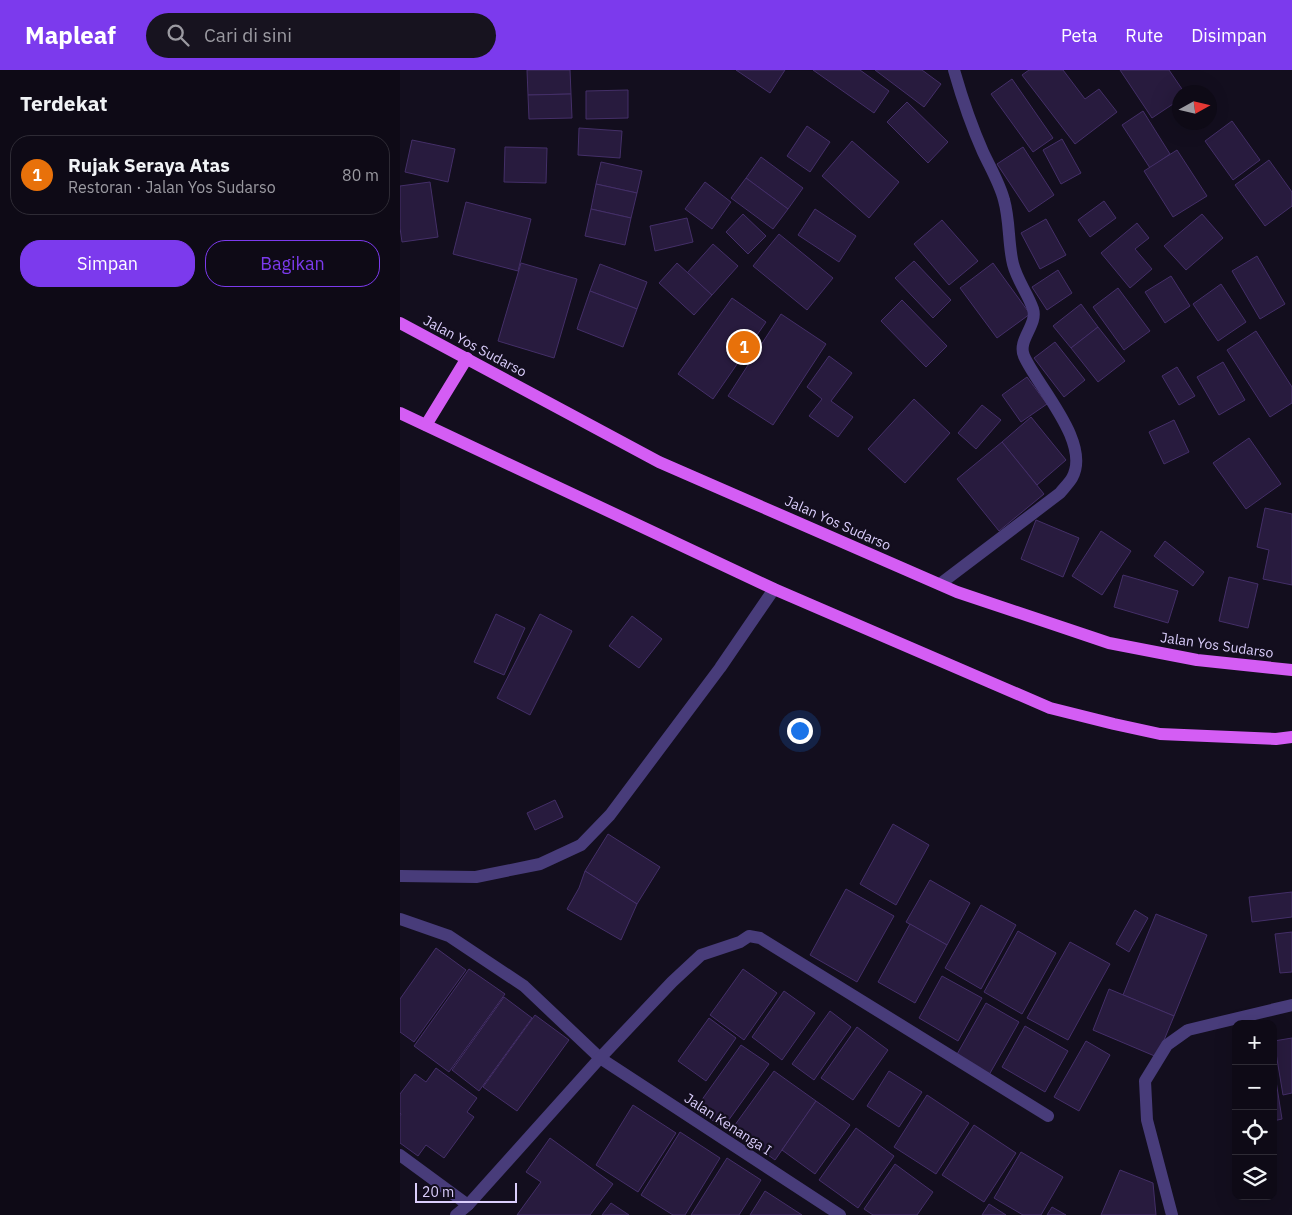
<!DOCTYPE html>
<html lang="id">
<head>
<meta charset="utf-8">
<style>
  body { margin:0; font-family:"IBM Plex Sans",sans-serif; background:#17131f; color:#f1f3f6 }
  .controls { position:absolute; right:15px; bottom:15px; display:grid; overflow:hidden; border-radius:10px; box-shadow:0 5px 20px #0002 }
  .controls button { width:45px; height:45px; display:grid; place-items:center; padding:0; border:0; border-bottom:1px solid #2e2b35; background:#0e0a16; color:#f1f3f6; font:25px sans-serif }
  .compass { position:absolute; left:772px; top:15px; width:45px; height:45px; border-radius:50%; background:#0e0a16; box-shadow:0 5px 20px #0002; rotate:82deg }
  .scale { position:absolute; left:15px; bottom:12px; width:102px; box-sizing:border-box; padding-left:5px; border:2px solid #dbcefc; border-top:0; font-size:14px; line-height:18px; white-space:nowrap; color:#dbcefc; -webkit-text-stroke:4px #130e1e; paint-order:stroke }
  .you { position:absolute; left:399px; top:660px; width:18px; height:18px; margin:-12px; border:4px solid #fff; border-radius:50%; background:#1a73e8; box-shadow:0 0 0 8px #1a73e833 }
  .badge { display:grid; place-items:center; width:32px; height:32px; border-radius:50%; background:#7c3aed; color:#fff; font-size:16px; font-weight:700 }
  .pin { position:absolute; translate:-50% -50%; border:2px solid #fff; box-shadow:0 1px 5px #0006 }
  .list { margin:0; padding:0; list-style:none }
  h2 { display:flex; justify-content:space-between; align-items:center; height:65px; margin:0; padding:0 20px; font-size:21px }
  h2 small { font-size:16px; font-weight:400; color:#9b9aa1 }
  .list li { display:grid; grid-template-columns:32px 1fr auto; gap:15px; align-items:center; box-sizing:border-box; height:80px; margin:0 10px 10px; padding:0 10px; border:1px solid #2e2b35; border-radius:20px }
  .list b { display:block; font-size:19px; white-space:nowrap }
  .list p { margin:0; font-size:16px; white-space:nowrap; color:#9b9aa1 }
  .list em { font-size:16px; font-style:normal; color:#9b9aa1 }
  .actions { display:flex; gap:10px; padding:15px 20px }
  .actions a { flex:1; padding:11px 0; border:1px solid #7c3aed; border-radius:20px; text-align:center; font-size:18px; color:#7c3aed }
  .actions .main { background:#7c3aed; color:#fff }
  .icon { flex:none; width:28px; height:28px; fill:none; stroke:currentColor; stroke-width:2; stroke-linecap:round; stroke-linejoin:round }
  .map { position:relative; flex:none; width:892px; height:1145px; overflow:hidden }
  header { display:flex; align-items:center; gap:30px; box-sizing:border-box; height:70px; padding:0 25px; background:#7c3aed; color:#fff }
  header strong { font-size:24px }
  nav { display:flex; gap:28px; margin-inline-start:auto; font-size:18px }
  .search { width:350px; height:45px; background:#17131f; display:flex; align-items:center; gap:12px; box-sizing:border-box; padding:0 18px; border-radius:28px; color:#9b9aa1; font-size:19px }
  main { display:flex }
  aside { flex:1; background:#0e0a16 }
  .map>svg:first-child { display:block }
</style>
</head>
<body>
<header>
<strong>Mapleaf</strong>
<div class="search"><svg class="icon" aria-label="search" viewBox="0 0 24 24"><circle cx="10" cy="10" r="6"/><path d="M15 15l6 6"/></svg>Cari di sini</div>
<nav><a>Peta</a><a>Rute</a><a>Disimpan</a></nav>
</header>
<main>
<aside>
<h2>Terdekat<small></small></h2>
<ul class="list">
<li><span class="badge" style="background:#e8710a">1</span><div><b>Rujak Seraya Atas</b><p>Restoran · Jalan Yos Sudarso</p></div><em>80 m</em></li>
</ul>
<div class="actions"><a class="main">Simpan</a><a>Bagikan</a></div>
</aside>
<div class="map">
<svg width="892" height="1145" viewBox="0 0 892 1145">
  <rect width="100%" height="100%" fill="#130e1e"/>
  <g fill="#281b3e" stroke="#442f68">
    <path d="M127 0H170L171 24 128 25Z"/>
    <path d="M336 0H385L370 23Z"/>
    <path d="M413 0H460L489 21 474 43Z"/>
    <path d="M475 0H522L541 14 524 37Z"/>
    <path d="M629 0H663L685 29 699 19 717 42 675 74 622 5Z"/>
    <path d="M720 0H769L784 22H779V30L752 48Z"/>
    <path d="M612 9 653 68 633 82 591 24Z"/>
    <path d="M228 20V48L186 49V21Z"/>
    <path d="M171 24 172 48 129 49 128 25Z"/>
    <path d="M507 32 548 72 528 93 487 52Z"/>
    <path d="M743 41 770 84 750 98 722 55Z"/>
    <path d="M832 51 860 90 833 110 805 71Z"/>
    <path d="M407 56 430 72 410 102 387 86Z"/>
    <path d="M179 58 222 61 220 88 178 85Z"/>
    <path d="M662 69 681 103 661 114 643 80Z"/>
    <path d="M12 70 55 79 48 112 5 102Z"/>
    <path d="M452 71 499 112 469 148 422 106Z"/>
    <path d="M105 77 147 78 146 113 104 112Z"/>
    <path d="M623 77 654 125 629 142 597 94Z"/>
    <path d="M777 80 807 126 773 147 744 101Z"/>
    <path d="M361 87 403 118 388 139 346 108Z"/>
    <path d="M869 90 892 122V136L865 156 835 115Z"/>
    <path d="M201 92 242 101 237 123 196 114Z"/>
    <path d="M346 108 388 139 373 159 331 128Z"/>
    <path d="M30 112 38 167 2 172 0 158V116Z"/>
    <path d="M305 112 331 132 312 159 285 139Z"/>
    <path d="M196 114 237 123 231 148 191 139Z"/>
    <path d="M704 131 716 148 690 167 678 150Z"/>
    <path d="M66 132 131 149 118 201 53 184Z"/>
    <path d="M191 139 231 148 225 175 185 166Z"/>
    <path d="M415 139 456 166 439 192 398 165Z"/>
    <path d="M343 144 366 166 348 184 326 162Z"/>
    <path d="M802 144 823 168 786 200 764 176Z"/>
    <path d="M287 148 293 172 255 181 250 156Z"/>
    <path d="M646 149 666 185 640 199 621 163Z"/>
    <path d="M542 150 578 191 549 215 514 174Z"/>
    <path d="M737 153 749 168 735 179 752 199 730 218 701 183Z"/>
    <path d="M379 164 433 208 407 240 353 196Z"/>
    <path d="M313 174 338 196 312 225 287 203Z"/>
    <path d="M857 186 885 234 860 249 832 201Z"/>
    <path d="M514 191 551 230 533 248 495 208Z"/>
    <path d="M121 193 177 209 154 288 98 271Z"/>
    <path d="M277 193 312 225 294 245 259 213Z"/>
    <path d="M593 193 630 244 597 268 560 218Z"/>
    <path d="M200 194 247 212 237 239 190 221Z"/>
    <path d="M658 200 672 223 647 240 632 217Z"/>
    <path d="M771 206 790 236 765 253 745 222Z"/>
    <path d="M821 214 846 252 818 271 793 234Z"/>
    <path d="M718 218 750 261 724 280 693 237Z"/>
    <path d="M190 221 237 239 223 277 177 259Z"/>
    <path d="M332 228 366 252 313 329 278 304Z"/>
    <path d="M502 230 547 276 526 297 481 251Z"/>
    <path d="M681 234 698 257 671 278 653 256Z"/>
    <path d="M381 244 426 274 373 355 328 326Z"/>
    <path d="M698 257 725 291 698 312 671 278Z"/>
    <path d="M856 261 892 317V333L870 347 827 280Z"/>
    <path d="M655 272 685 310 664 327 634 288Z"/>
    <path d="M429 286 452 303 431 331 453 347 438 367 409 346 422 329 407 317Z"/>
    <path d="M823 292 845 330 819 345 797 307Z"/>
    <path d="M777 297 795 326 779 335 762 306Z"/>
    <path d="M627 307 647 334 621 352 602 325Z"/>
    <path d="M514 329 550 363 505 413 468 379Z"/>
    <path d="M582 335 601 350 576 379 558 363Z"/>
    <path d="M631 347 666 390 637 415 602 372Z"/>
    <path d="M774 350 789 382 764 394 749 362Z"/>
    <path d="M849 368 881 414 846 439 813 393Z"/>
    <path d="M602 372 644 424 599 461 557 409Z"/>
    <path d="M865 438 892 444V515L863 509 869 480 857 477Z"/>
    <path d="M636 450 679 468 663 507 621 489Z"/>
    <path d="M701 461 731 481 702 525 672 506Z"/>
    <path d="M765 471 804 502 793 516 754 486Z"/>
    <path d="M723 505 778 521 768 553 714 537Z"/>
    <path d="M829 507 858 514 848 558 819 551Z"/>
    <path d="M96 544 125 558 104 605 74 592Z"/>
    <path d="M140 544 172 561 130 645 97 628Z"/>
    <path d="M232 546 262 569 239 598 209 576Z"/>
    <path d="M155 730 163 747 135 760 127 743Z"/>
    <path d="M493 754 529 775 496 835 460 814Z"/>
    <path d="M208 764 260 797 237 834 185 801Z"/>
    <path d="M185 801 237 834 221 870 167 839 179 818Z"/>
    <path d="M530 810 570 833 547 875 506 852Z"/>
    <path d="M446 819 494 846 457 912 410 885Z"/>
    <path d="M892 822V847L852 852 849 827Z"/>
    <path d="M581 835 616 855 581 919 545 898Z"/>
    <path d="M735 840 748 848 729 882 716 874Z"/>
    <path d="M756 844 807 865 774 946 723 925Z"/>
    <path d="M510 854 547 875 515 933 478 912Z"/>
    <path d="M618 861 656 883 622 944 584 922Z"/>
    <path d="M892 862V902L880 903 875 864Z"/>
    <path d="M670 872 710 894 668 970 627 948Z"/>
    <path d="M36 878 66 900 14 972 0 962V929Z"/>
    <path d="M69 899 105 924 49 1002 14 976Z"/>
    <path d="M343 899 377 923 344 970 310 945Z"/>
    <path d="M542 906 582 928 558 971 519 948Z"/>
    <path d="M709 919 774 946 757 987 693 960Z"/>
    <path d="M384 921 415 943 382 990 352 967Z"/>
    <path d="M104 927 132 948 79 1021 52 1000Z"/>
    <path d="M586 933 619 952 589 1005 556 986Z"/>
    <path d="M430 941 451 957 414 1010 392 994Z"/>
    <path d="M135 945 169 970 117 1041 83 1017Z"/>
    <path d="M309 948 336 968 306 1011 278 991Z"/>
    <path d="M625 956 668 981 645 1022 602 997Z"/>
    <path d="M457 957 488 980 453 1030 421 1008Z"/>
    <path d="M892 968V1023L883 1025 874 971Z"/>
    <path d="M686 971 710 985 679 1041 654 1027Z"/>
    <path d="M341 975 369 994 323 1058 296 1038Z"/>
    <path d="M873 992 882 1049 873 1051Z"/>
    <path d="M36 998 77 1028 67 1042 74 1047 44 1088 26 1075 18 1086 0 1073V1046L1 1044 0 1043V1024L15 1004 26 1012Z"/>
    <path d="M374 1001 416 1031 375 1090 332 1059Z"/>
    <path d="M489 1001 522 1022 499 1057 467 1036Z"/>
    <path d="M527 1025 569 1053 536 1104 494 1077Z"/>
    <path d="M416 1031 450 1055 415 1104 382 1080Z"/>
    <path d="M233 1035 276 1063 238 1122 196 1095Z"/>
    <path d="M574 1055 616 1083 584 1132 542 1105Z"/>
    <path d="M456 1058 494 1086 458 1138 419 1110Z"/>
    <path d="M280 1062 320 1088 285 1145H273L241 1125Z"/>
    <path d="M150 1068 213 1114 190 1145H117L141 1112 126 1102Z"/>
    <path d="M621 1082 663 1107 641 1145H623L594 1128Z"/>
    <path d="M327 1088 361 1110 339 1145H291Z"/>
    <path d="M495 1094 533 1122 517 1145H473L464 1139Z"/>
    <path d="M720 1100 753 1113 756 1145H701Z"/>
    <path d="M365 1121 402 1145H350Z"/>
    <path d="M211 1133 229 1145H202Z"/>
    <path d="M589 1134 606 1145H582Z"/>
    <path d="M652 1137 666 1145H647Z"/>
  </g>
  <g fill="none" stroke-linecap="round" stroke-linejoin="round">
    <g stroke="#483c7a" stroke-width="12">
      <path d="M540 514 660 423C664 418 669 413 672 408 692 373 637 316 624 286 617 270 638 255 633 239 628 224 617 210 613 194 608 174 610 151 604 130 600 114 590 97 583 82 571 55 562 28 554 0"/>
      <path d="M0 806 76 807 140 794 181 775 210 745 320 598 374 519"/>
      <path d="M0 849 49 866 124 916 200 988 440 1145"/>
      <path d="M0 1085 68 1135"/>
      <path d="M56 1145 68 1135 200 988 272 912 301 885 340 872 349 866 360 868 648 1046"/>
      <path d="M772 1145 747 1050 745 1011 767 975 788 960 892 935"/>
    </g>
    <g stroke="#d45df4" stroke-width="12">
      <path d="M0 253 259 392 557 522 709 573 797 590 892 600"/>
      <path d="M0 343 374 519 650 638 714 654 760 664 876 669 892 667"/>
      <path d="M26 355 67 288"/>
    </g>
  </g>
  <g text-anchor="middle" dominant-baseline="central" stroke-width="4.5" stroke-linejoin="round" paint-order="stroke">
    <g font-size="14" fill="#dbcefc" stroke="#130e1e">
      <text transform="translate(75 276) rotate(28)">Jalan Yos Sudarso</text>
      <text transform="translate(438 453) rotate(24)">Jalan Yos Sudarso</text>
      <text transform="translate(817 575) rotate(8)">Jalan Yos Sudarso</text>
      <text transform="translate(328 1054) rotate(33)">Jalan Kenanga I</text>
    </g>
  </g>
</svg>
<div class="controls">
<button>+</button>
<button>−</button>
<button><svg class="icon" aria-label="locate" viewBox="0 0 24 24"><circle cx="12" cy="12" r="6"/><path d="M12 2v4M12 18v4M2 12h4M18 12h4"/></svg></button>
<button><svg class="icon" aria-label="layers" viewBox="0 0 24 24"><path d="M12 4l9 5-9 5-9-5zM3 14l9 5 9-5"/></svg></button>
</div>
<svg class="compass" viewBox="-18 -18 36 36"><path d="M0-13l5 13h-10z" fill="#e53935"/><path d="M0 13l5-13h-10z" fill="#9b9aa1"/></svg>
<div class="scale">20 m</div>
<div class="you"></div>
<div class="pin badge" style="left:344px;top:277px;background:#e8710a">1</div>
</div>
</main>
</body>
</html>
